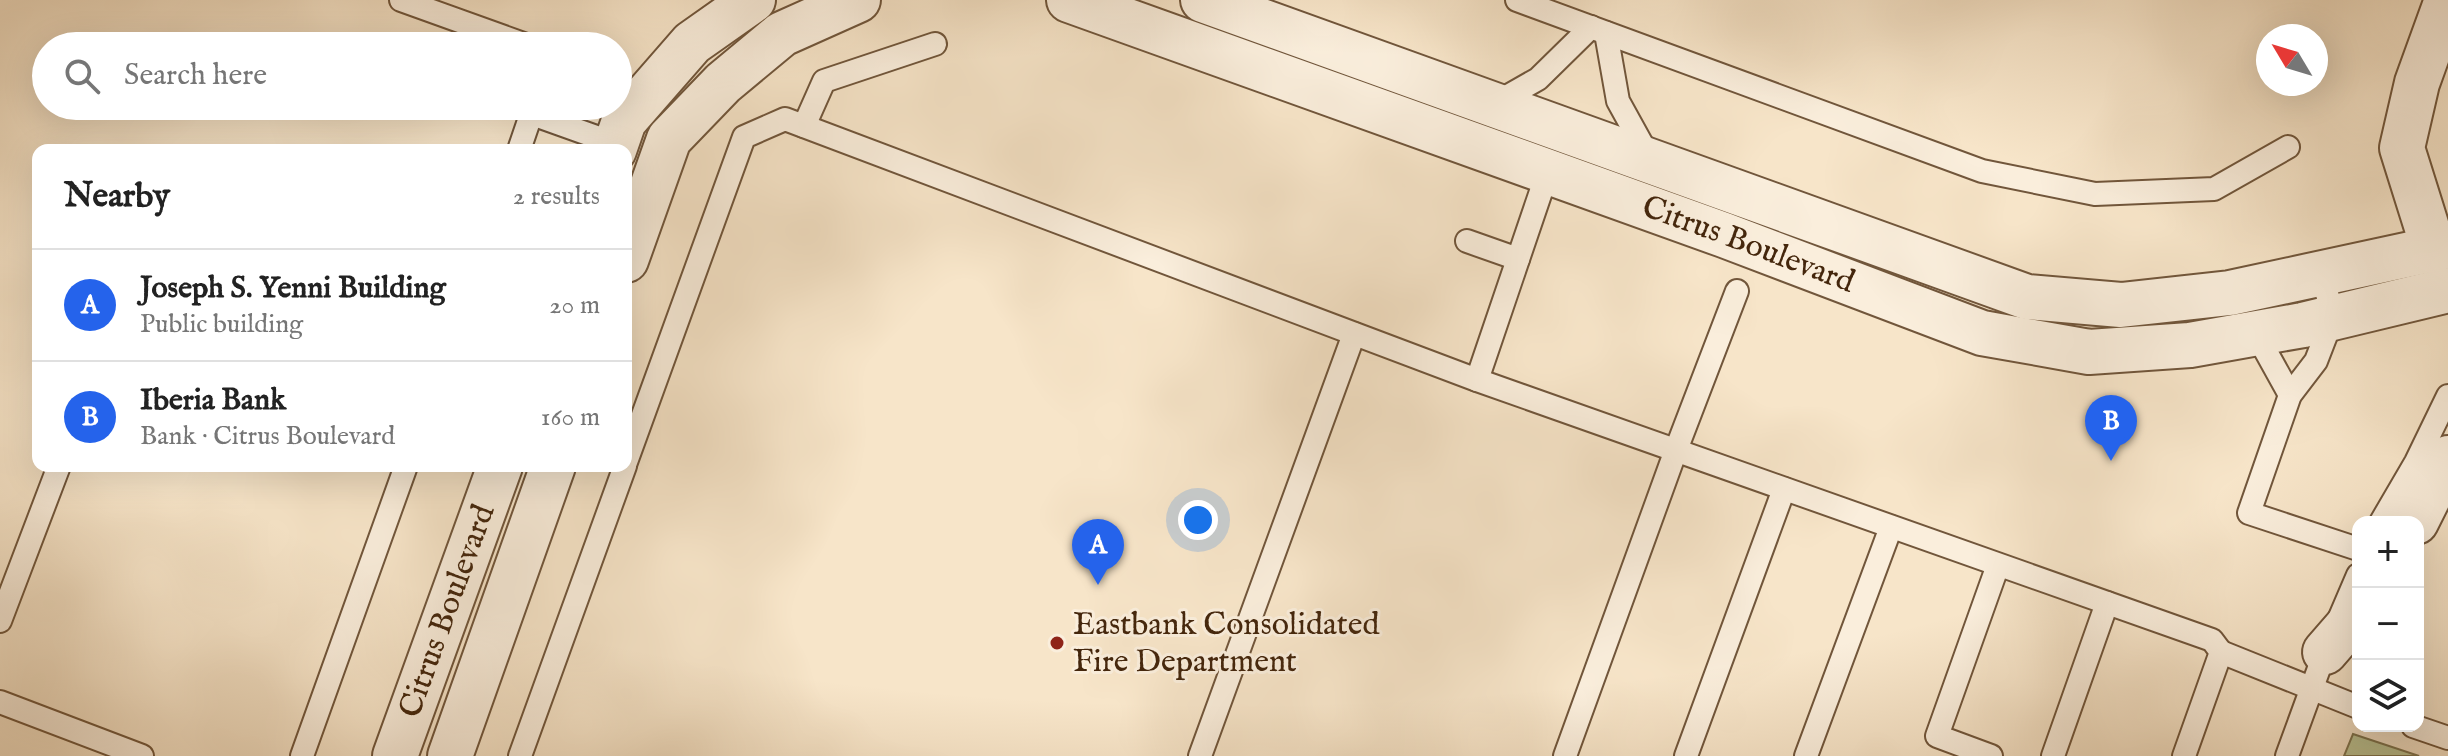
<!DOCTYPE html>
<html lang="en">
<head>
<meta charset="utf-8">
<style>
  body { margin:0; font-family:"IM FELL English",serif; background:#f6f6f6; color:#222 }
  .controls { position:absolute; right:24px; bottom:24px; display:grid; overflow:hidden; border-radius:16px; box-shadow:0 8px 32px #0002 }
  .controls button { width:72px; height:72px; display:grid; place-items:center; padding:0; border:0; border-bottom:2px solid #e0e0e0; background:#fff; color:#222; font:40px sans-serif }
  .compass { position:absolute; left:2256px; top:24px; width:72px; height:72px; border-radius:50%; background:#fff; box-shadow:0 8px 32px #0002; rotate:308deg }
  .you { position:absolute; left:1198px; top:520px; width:28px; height:28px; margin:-20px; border:6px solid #fff; border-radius:50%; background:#1a73e8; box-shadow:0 0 0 12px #1a73e833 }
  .badge { display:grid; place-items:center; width:52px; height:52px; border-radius:50%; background:#2563eb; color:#fff; font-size:26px; font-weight:700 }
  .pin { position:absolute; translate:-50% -66px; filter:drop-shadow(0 2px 4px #0008) }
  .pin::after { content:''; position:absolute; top:42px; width:28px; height:24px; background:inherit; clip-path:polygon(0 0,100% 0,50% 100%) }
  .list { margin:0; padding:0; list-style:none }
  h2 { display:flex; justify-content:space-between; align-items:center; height:104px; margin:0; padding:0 32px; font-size:34px }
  h2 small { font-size:26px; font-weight:400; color:#767676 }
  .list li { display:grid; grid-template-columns:52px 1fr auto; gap:24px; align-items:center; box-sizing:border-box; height:112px; padding:0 32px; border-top:2px solid #e0e0e0 }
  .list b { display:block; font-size:30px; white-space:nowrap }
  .list p { margin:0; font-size:26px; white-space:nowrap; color:#767676 }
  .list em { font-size:26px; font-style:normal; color:#767676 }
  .icon { flex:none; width:44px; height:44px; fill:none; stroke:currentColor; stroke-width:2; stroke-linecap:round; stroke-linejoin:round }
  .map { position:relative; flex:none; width:2448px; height:756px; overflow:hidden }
  .search { position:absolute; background:#fff; box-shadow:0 8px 32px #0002; left:32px; top:32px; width:600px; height:88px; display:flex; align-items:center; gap:20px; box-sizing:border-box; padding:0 28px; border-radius:44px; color:#767676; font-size:30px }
  .panel { position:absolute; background:#fff; box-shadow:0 8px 32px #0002; left:32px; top:144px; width:600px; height:328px; border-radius:16px }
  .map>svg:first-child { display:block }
</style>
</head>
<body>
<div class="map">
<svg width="2448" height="756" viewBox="0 0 2448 756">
  <rect width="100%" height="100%" fill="#f7e5c9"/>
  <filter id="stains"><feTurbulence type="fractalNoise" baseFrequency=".0025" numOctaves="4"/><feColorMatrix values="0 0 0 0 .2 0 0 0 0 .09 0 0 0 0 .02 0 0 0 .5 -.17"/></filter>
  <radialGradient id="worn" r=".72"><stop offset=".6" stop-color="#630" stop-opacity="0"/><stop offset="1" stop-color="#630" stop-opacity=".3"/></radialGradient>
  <path fill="#bcc596" stroke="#807651" stroke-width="2" d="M2353 734 2419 756H2344Z"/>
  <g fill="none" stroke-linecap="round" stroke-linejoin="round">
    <g stroke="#71563b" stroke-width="26">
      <g id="service">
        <path d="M401 0 529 46"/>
        <path d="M1517 0 1982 171 2095 194 2214 189 2288 147"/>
        <path d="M1606 33 1618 101 1650 159"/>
        <path d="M1494 104 1538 79 1591 27"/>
        <path d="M532 114 616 144"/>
        <path d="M804 126 824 81 935 44"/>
        <path d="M519 150 534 106"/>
        <path d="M1467 241 1518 259"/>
        <path d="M2322 274 2333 317 2316 361 2290 395 2249 513 2358 549"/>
        <path d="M2254 330 2290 395"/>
        <path d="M1477 380 1550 165"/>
        <path d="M626 462 744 137 785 119 1477 380 2212 640 2221 652 2184 756"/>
        <path d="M2381 522 2416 462 2448 396"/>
        <path d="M0 621 59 466"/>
        <path d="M2221 652 2358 707"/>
        <path d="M0 702 142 756"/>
        <path d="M2413 726 2448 738"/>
        <path d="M302 756 406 466"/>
        <path d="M520 756 625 466"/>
        <path d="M1200 756 1354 334"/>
        <path d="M1565 756 1676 450 1737 291"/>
        <path d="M1686 756 1784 489"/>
        <path d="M1806 756 1891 527"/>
        <path d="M1991 756 1937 736 1998 565"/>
        <path d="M2053 756 2107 603"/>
        <path d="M2287 756 2325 652 2358 575"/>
      </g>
    </g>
    <g stroke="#71563b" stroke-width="48">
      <path id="minor" d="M2434 250 2402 148 2417 83 2447 0"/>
    </g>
    <g stroke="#71563b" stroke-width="48">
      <g id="tertiary">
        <path id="s1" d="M1069 0 1724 235 1982 333 2089 352 2190 345 2303 325 2448 290"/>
        <path d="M1203 0 2027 297 2121 305 2230 293 2448 246"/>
        <path d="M614 150 624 121 692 43 753 0"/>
        <path d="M626 260 669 139 723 83 782 34 858 0"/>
        <path d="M2416 522 2448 458"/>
        <path d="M2325 652 2358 614"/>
        <path id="s2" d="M395 756 500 466"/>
        <path d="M450 756 553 466"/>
      </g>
    </g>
    <use href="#service" stroke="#faeedc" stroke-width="22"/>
    <use href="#minor" stroke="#faeedc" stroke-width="44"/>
    <use href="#tertiary" stroke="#faeedc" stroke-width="44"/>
  </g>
  <circle fill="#8f2418" stroke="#faeedc" stroke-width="3" cx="1057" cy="643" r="8"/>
  <g text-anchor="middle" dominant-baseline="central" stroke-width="6" stroke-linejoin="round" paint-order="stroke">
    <g font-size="32" fill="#44260c" stroke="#faeedc">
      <text stroke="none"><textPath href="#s1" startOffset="722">Citrus Boulevard</textPath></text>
      <text stroke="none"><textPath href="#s2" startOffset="154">Citrus Boulevard</textPath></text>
    </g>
    <g font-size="32" fill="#44260c" stroke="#faeedc" text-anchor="start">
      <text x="1073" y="625">Eastbank Consolidated<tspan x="1073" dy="37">Fire Department</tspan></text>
    </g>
  </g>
  <rect width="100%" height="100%" filter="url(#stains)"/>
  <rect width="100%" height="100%" fill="url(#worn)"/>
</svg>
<div class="controls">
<button>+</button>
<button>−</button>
<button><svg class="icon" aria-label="layers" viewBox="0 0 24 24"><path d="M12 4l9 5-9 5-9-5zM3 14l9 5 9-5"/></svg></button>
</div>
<svg class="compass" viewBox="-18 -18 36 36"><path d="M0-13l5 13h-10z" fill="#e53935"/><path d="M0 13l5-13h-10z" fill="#767676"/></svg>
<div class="you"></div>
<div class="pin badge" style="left:1098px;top:585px">A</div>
<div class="pin badge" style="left:2111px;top:461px">B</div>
<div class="search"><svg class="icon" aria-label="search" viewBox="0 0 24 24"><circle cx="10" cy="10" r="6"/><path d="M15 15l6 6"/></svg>Search here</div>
<section class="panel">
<h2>Nearby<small>2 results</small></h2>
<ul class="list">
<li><span class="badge">A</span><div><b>Joseph S. Yenni Building</b><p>Public building</p></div><em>20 m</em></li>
<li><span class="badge">B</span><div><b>Iberia Bank</b><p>Bank · Citrus Boulevard</p></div><em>160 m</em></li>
</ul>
</section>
</div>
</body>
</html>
